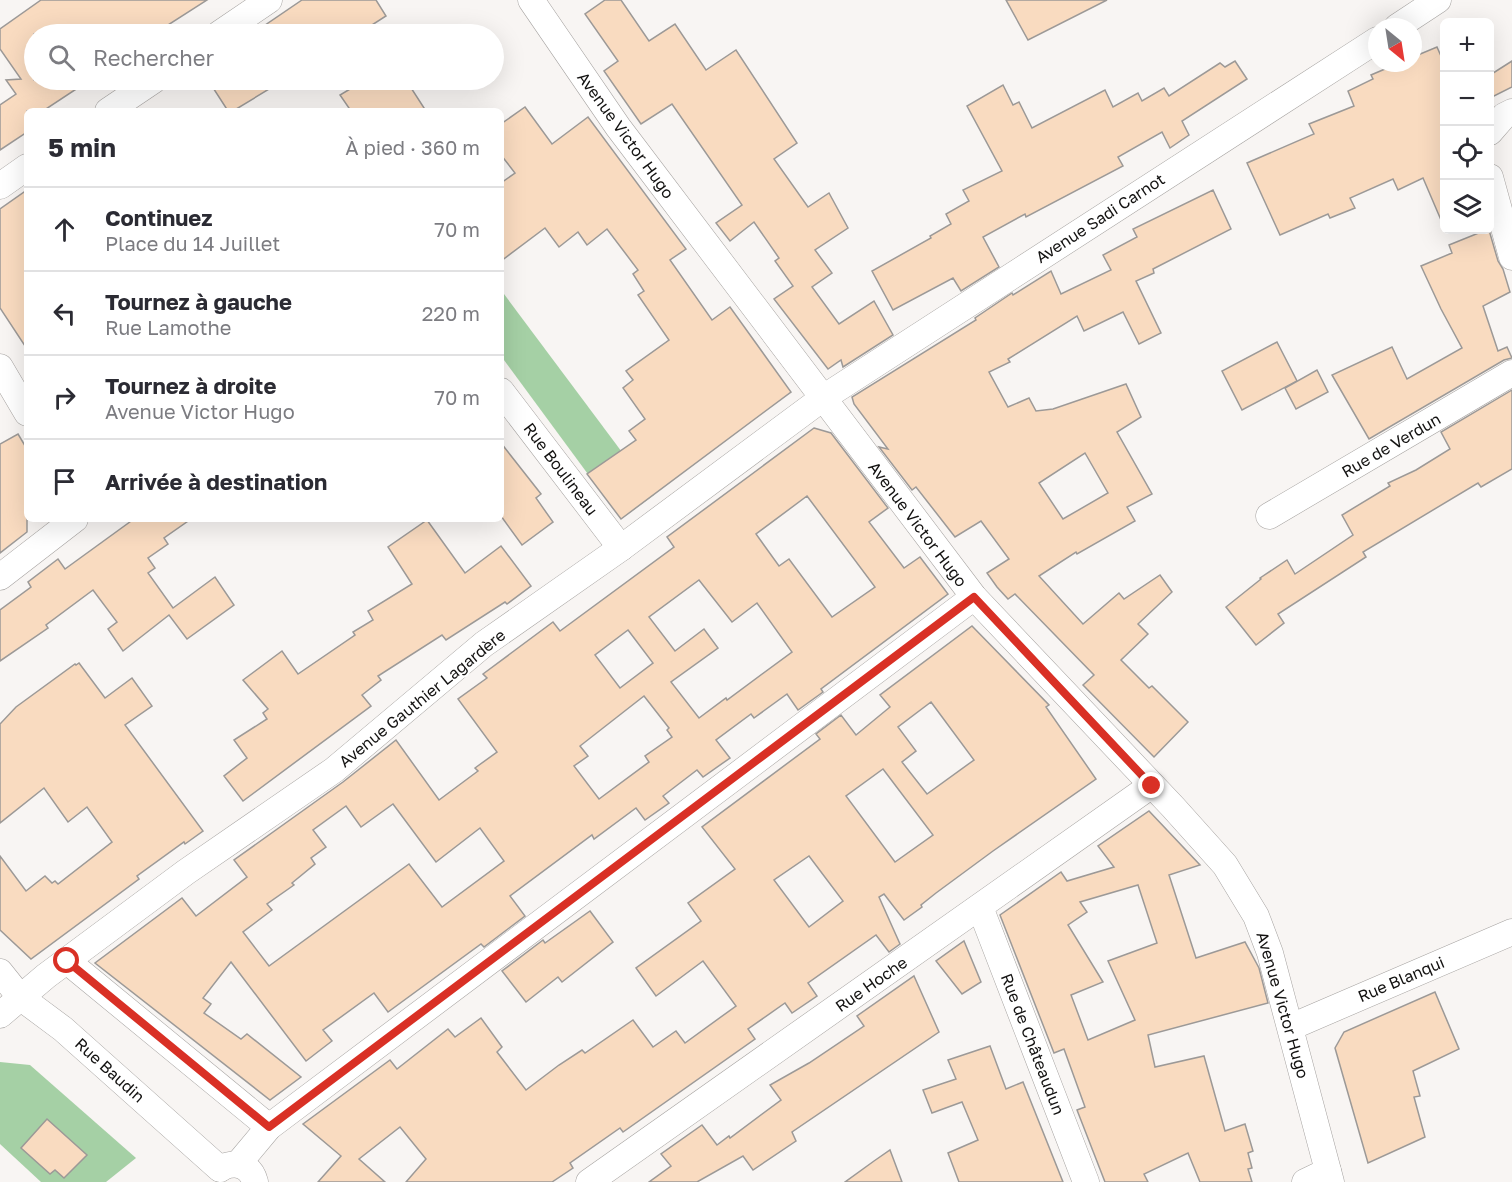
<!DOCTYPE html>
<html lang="fr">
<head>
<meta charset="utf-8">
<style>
  body { margin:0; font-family:"Golos Text",sans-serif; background:#f2f2f3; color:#2b2b33 }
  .controls { position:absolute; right:18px; top:18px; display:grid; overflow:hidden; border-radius:9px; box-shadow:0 6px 24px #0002 }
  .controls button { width:54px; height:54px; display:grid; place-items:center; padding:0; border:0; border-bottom:2px solid #e1e1e2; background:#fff; color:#2b2b33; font:30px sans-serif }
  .compass { position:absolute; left:1368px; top:18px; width:54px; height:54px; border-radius:50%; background:#fff; box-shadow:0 6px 24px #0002; rotate:150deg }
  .stop { position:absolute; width:18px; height:18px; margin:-14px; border:4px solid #d93025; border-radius:50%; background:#fff }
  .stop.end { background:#d93025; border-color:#fff; box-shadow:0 2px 6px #0008 }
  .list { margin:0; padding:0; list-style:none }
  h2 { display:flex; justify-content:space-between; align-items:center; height:78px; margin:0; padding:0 24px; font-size:26px }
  h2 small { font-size:20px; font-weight:400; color:#7c7c81 }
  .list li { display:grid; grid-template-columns:39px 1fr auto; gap:18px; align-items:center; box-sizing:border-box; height:84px; padding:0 24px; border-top:2px solid #e1e1e2 }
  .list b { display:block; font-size:22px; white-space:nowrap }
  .list p { margin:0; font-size:20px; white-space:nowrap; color:#7c7c81 }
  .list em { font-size:20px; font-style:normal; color:#7c7c81 }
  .icon { flex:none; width:33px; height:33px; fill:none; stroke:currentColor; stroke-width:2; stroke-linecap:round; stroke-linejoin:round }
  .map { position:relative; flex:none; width:1512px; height:1182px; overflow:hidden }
  .search { position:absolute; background:#fff; box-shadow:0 6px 24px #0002; left:24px; top:24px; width:480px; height:66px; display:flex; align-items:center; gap:15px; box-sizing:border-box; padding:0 21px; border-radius:33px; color:#7c7c81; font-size:22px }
  .panel { position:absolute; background:#fff; box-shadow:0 6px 24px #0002; left:24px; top:108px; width:480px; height:414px; border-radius:9px }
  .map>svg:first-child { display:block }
</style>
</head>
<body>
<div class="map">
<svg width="1512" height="1182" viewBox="0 0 1512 1182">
  <rect width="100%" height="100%" fill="#f8f5f3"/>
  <g fill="#a5d0a5">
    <path d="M501 290 654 495 621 519 501 356Z"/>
    <path d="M0 1062 30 1065 136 1158 106 1182H41L0 1144Z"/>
  </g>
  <g fill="#f9dbc0" stroke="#9c9997" stroke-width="1.5" fill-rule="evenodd">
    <path d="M41 0H207L154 34H34V80H90L43 111H27V132L0 150V105L16 94 6 80 21 79 0 49V29Z"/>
    <path d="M302 0H376L386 16 358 34H252Z"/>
    <path d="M605 0H621L649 41 675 24 706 70 736 50 797 143 774 159 808 207 829 193 848 228 815 250 832 273 812 287 839 324 874 301 893 335 843 367 841 360 828 369 774 299 793 286 775 261 779 258 754 222 730 241 716 223 742 205 672 104 641 124 604 71 618 61 585 14Z"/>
    <path d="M1006 0H1107L1028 40Z"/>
    <path d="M1437 47 1444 63V227L1423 178 1398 190 1393 179 1350 198 1355 208 1330 218 1328 214 1280 235 1247 163 1314 134 1309 124 1354 106 1348 91 1373 79 1371 75 1399 63H1413V57Z"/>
    <path d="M1235 61 1247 79 1182 121 1189 135 1170 148 1162 132 1118 157 1123 166 1026 217 1025 214 983 237 999 267 961 291 953 278 893 310 872 271 931 238 930 236 951 224 946 214 969 201 963 190 1002 171 967 106 1003 85 1013 105 1019 102 1032 128 1105 90 1113 107 1138 93 1142 101 1164 88 1169 96 1220 63 1225 67Z"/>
    <path d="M1512 61V87L1490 98V75Z"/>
    <path d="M208 80H284L233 111H228Z"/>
    <path d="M365 80H406L426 111H351L340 95Z"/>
    <path d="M525 107 552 144 588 117 686 249 670 260 712 320 730 307 791 392 621 519 587 474 636 440 629 431 645 419 623 388 633 380 626 371 669 340 638 295 644 291 633 274 638 270 607 229 587 245 578 232 559 247 545 228 501 261V183L515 173 501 155V124Z"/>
    <path d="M27 190V349L0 308V209Z"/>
    <path d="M1213 190 1231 229 1153 269 1154 273 1136 281 1161 333 1139 344 1123 312 1084 331 1077 316 1008 359 1010 362 989 372 1008 407 1029 398 1036 411 1053 409 1126 384 1141 417 1117 432 1152 494 1127 507 1135 521 1077 554 1076 552 1039 576 1083 624 1119 593 1124 599 1160 575 1172 592 1138 624 1148 634 1121 660 1149 688 1152 686 1188 722 1154 757 1083 685 1094 675 1015 594 1008 599 997 587 987 573 1009 559 981 521 955 537 916 487 912 490 879 447 888 449 854 404 852 397 976 320 975 318 1012 293 1013 295 1051 271 1061 294 1111 270 1103 255 1137 237 1133 229ZM1085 453 1108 493 1063 519 1039 483Z"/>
    <path d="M1486 230H1489L1498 261 1503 269 1510 292 1483 306 1498 351 1507 347 1512 358 1504 360 1369 439 1332 375 1392 347 1407 379 1462 348 1441 309 1421 266 1452 253 1449 245Z"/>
    <path d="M1277 342 1297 381 1242 410 1222 371Z"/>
    <path d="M1317 370 1328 392 1296 409 1285 388Z"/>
    <path d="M1512 390V469L1481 487 1478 483 1363 552 1366 557 1278 614 1284 623 1256 645 1226 607 1261 579 1260 578 1287 560 1295 574 1353 535 1342 515 1390 486 1388 483 1416 470 1450 449 1441 432Z"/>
    <path d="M814 428 831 433 888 508 869 522 904 568 920 557 948 594 821 689 823 692 798 710 787 694 754 718 751 714 716 740 730 758 703 777 697 770 663 796 669 803 645 820 636 808 594 839 592 835 510 896 525 916 484 947 481 944 388 1012 374 993 323 1030 332 1041 306 1061 231 962 203 998 211 1004 204 1013 241 1039 247 1034 301 1077 270 1100 95 963 182 898 196 916 247 877 234 860 343 782 396 740 439 800 478 771 475 768 497 752 458 699 487 678 483 674 553 622 560 631 674 547 667 537ZM807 496 875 587 832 617 789 559 779 566 756 534ZM699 580 732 622 757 603 792 652 727 700 726 698 699 718 671 682 718 648 704 629 675 651 649 617ZM628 630 653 663 620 688 595 655ZM644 696 669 728 667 730 672 737 645 756 649 762 599 799 574 766 588 756 580 746ZM393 804 436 862 480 828 504 861 442 907 409 864 269 966 243 932 272 910 267 904 294 885 292 883 315 864 311 858 326 847 313 830 346 806 361 827Z"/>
    <path d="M18 434 27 449V532L0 553V444Z"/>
    <path d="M501 443 541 494 536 498 553 522 522 545 501 516Z"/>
    <path d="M134 519H191L164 538 168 544 148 558 155 568 148 573 173 608 215 577 234 605 187 639 169 615 123 651 108 629 117 622 93 590 46 625 48 628 0 661V610L31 587 28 582 58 559 65 569Z"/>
    <path d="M427 520 465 573 501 546 531 586 507 604 505 602 446 640 442 635 378 676 381 680 362 695 371 706 243 801 224 776 247 758 234 740 267 719 263 713 268 709 243 680 282 651 298 674 355 635 353 632 373 620 368 611 412 584 388 547Z"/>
    <path d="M972 626 1049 705 1046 707 1096 779 993 851 936 893 921 905 922 907 904 920 884 894 879 897 900 944 889 952 876 935 808 983 817 996 792 1013 785 1003 748 1029 755 1039 623 1132 620 1128 570 1163 573 1168 552 1182H406L426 1159 400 1127 359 1159 385 1182H318L341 1156 303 1124 390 1060 397 1069 448 1029 455 1037 481 1018 502 1047 497 1052 526 1090 559 1065 582 1050 585 1053 633 1020 653 1047 676 1031 685 1043 736 1006 703 961 656 996 636 968 701 921 688 903 735 869 702 827 820 739 816 734 841 715 856 735 890 707 880 695ZM931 702 974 760 927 794 902 762 916 751 898 727ZM883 769 933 835 895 862 846 796ZM809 856 843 901 809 927 774 880Z"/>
    <path d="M79 663 105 698 132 678 152 706 125 725 203 831 185 844 184 842 137 876 139 879 31 959 0 930V856L26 891 45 876 52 883 55 881 58 884 112 842 87 807 68 822 44 788 0 823V724L16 707 75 664 76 665Z"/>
    <path d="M1149 811 1200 865 1169 875 1196 958 1245 942 1259 968 1268 1003 1148 1035 1155 1067 1204 1056 1225 1131 1245 1124 1253 1151 1248 1153 1252 1168 1248 1169 1252 1182H1200L1188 1153 1144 1174 1148 1182H1105L1077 1110 1085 1107 1064 1049 1054 1053 1000 915 1061 872 1067 881 1114 867 1098 846ZM1138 885 1157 943 1108 961 1135 1020 1088 1040 1071 995 1103 982 1068 925 1087 912 1080 902Z"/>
    <path d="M590 911 613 942 562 982 558 977 526 1002 502 971 543 940 545 943Z"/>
    <path d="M964 941 981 982 962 994 936 961Z"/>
    <path d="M914 976 939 1032 792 1132 796 1141 753 1170 743 1156 697 1182H649L671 1166 661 1154 702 1125 717 1145 729 1136 730 1138 781 1100 770 1085 809 1063 864 1026 857 1016Z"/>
    <path d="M1435 992 1459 1049 1413 1071 1420 1096 1414 1097 1425 1137 1368 1163 1335 1048 1344 1032Z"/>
    <path d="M990 1046 1006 1089 1023 1082 1063 1182H959L948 1153 978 1140 962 1102 932 1113 923 1090 956 1079 948 1060Z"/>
    <path d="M47 1119 87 1155 64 1178 55 1170 50 1174 21 1148Z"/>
    <path d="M890 1150 902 1182H845L874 1161Z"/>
  </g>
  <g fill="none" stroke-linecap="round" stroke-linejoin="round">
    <g stroke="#a6a3a1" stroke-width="27">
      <g id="minor">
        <path d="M531 0 618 127 974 597 1173 807 1225 865 1256 916 1270 953 1331 1182"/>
        <path d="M1397 27 1438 0"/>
        <path d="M219 34 269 0"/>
        <path d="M108 111 154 80"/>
        <path d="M1490 132 1504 116 1512 112"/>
        <path d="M1490 177 1512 257"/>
        <path d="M0 186 27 167"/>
        <path d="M0 367 27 413"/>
        <path d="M501 391 621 548"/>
        <path d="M1269 516 1512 373"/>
        <path d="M0 577 75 519"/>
        <path d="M980 907 1086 1182"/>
        <path d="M67 961 269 1127"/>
        <path d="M0 972 20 997 63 1029 220 1169"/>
        <path d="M0 1015 46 976 186 872 334 770 484 644 621 548 823 398 1377 40"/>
        <path d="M1291 1027 1512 932"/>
        <path d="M238 1164 269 1127 974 597"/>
        <path d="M223 1167C237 1161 251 1166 255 1182"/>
        <path d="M589 1182 1152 785"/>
        <path d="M1305 1182 1328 1171"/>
      </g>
    </g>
    <use href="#minor" stroke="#fff" stroke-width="26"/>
  </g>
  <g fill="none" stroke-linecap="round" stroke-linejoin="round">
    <path stroke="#d93025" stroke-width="8" d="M67 961 269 1127 974 597 1152 786"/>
  </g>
  <g text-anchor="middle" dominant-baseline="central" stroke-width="4.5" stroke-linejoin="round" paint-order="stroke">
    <g font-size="16" fill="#131211" stroke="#fff">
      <text transform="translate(626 135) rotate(54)">Avenue Victor Hugo</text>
      <text transform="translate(1100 218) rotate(-33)">Avenue Sadi Carnot</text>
      <text transform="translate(1391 445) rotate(-30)">Rue de Verdun</text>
      <text transform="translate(561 469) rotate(53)">Rue Boulineau</text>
      <text transform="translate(918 524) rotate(53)">Avenue Victor Hugo</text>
      <text transform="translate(422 698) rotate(-39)">Avenue Gauthier Lagardère</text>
      <text transform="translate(1401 979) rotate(-23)">Rue Blanqui</text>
      <text transform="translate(871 984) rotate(-35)">Rue Hoche</text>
      <text transform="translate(1283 1005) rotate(74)">Avenue Victor Hugo</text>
      <text transform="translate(1033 1044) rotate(69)">Rue de Châteaudun</text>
      <text transform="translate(110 1070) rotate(42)">Rue Baudin</text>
    </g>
  </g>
</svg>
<div class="controls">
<button>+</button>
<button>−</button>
<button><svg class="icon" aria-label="locate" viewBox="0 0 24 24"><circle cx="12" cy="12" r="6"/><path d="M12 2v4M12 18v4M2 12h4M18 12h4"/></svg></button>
<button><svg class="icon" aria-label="layers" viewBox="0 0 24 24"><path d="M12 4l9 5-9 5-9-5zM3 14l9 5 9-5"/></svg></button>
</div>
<svg class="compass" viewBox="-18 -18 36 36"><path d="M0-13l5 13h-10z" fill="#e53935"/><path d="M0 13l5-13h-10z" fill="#7c7c81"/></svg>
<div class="stop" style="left:67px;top:961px"></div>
<div class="stop end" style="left:1152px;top:786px"></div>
<div class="search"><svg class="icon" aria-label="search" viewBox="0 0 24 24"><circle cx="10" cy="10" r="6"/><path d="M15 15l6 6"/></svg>Rechercher</div>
<section class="panel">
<h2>5 min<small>À pied · 360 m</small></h2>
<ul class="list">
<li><svg class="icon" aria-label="ahead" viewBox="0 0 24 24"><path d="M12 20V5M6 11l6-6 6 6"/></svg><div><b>Continuez</b><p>Place du 14 Juillet</p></div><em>70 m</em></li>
<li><svg class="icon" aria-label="left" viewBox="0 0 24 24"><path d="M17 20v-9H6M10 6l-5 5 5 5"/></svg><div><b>Tournez à gauche</b><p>Rue Lamothe</p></div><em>220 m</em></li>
<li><svg class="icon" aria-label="right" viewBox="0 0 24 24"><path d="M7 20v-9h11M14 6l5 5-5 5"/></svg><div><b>Tournez à droite</b><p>Avenue Victor Hugo</p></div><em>70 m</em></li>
<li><svg class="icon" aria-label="arrive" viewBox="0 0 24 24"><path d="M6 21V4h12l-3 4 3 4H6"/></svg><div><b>Arrivée à destination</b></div></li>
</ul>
</section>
</div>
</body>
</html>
